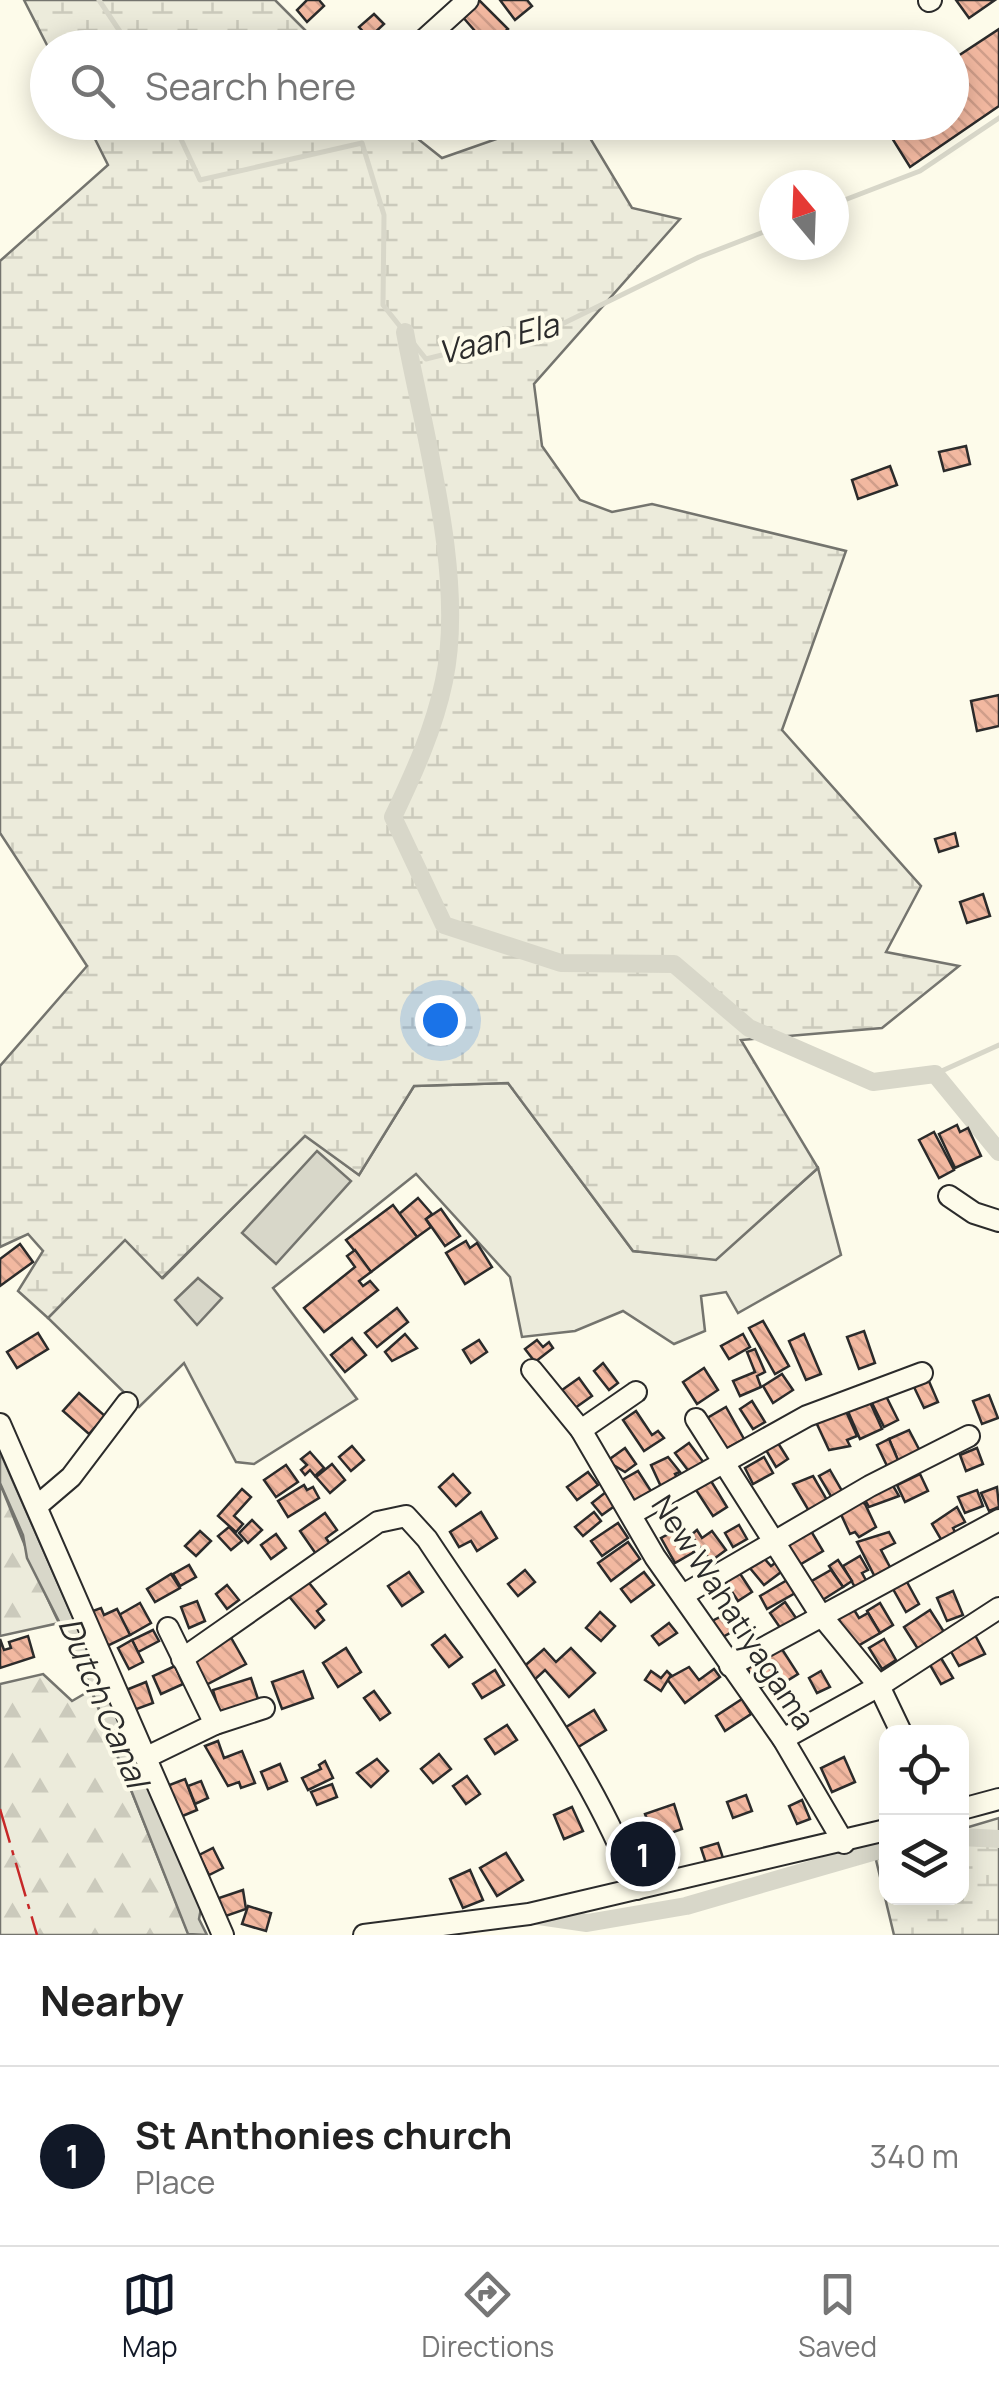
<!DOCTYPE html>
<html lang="en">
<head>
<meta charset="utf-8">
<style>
  body { margin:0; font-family:Manrope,sans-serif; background:#f6f6f6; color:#222 }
  .controls { position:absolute; right:30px; bottom:30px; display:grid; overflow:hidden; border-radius:20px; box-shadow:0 5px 25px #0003 }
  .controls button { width:90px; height:90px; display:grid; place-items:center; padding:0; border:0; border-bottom:2px solid #e0e0e0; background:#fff; color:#222; font:50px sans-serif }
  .compass { position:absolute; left:759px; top:170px; width:90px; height:90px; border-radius:50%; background:#fff; box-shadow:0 5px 25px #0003; rotate:341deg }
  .you { position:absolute; left:440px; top:1020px; width:35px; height:35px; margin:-25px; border:8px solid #fff; border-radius:50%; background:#1a73e8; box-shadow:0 0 0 15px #1a73e833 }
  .badge { display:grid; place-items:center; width:65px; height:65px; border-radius:50%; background:#111827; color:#fff; font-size:32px; font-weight:700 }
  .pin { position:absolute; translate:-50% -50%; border:5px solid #fff; box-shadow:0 2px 10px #0006 }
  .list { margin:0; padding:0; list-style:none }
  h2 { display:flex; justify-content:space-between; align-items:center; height:130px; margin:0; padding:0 40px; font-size:42px }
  h2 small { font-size:32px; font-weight:400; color:#767676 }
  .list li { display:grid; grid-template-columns:65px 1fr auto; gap:30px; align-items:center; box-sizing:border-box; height:180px; padding:0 40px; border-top:2px solid #e0e0e0 }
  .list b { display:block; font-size:38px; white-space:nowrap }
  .list p { margin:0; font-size:32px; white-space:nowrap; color:#767676 }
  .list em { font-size:32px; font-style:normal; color:#767676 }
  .icon { flex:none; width:55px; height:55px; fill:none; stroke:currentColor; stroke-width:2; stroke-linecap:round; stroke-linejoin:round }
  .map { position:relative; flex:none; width:999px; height:1935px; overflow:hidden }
  .search { position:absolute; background:#fff; box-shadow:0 5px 25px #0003; left:30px; right:30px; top:30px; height:110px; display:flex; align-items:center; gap:25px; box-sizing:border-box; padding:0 35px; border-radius:55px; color:#767676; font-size:38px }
  .sheet { height:310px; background:#fff }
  nav { display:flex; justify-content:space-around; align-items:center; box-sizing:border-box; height:140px; border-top:2px solid #e0e0e0; background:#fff; font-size:28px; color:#767676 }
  nav a { display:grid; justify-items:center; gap:5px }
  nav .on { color:#111827 }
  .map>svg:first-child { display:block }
</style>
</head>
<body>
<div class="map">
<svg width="999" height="1935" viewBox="0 0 999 1935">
  <defs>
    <pattern id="forest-firs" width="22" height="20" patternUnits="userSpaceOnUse" patternTransform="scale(2.5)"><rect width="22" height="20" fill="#ecebdb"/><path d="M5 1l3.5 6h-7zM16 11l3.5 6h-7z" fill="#cbcabc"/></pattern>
    <pattern id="wetland-marsh" width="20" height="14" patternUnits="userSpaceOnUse" patternTransform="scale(2.5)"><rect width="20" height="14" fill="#ecebdb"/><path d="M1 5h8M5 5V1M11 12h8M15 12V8" fill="none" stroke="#cbcabc"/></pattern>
    <pattern id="building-back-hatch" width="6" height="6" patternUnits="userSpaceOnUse" patternTransform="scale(2.5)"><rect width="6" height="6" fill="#f2b8a0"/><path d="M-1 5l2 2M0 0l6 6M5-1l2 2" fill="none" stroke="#d09e8a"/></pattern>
  </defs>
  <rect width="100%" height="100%" fill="#fdfbea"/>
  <path fill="#ecebdb" stroke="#74746e" stroke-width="2.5" d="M508 1083 633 1251 716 1259 818 1168 841 1255 738 1313 726 1292 701 1296 705 1331 674 1344 623 1311 575 1331 522 1337 510 1277 416 1174 273 1288 357 1399 254 1464 236 1462 184 1363 139 1407 48 1318 125 1239 163 1278 305 1135 359 1175 414 1086Z"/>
  <g fill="url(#forest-firs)" stroke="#74746e" stroke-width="2.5">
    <path d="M0 1483C19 1531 36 1576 59 1623L0 1636Z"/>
    <path d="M43 1674 72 1701 91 1690 189 1935H0V1684Z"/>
  </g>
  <g fill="url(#wetland-marsh)" stroke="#74746e" stroke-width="2.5">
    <path d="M24 0H275L322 47H48Z"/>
    <path d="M87 123H398L442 158 502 137 581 123 632 208 680 219 534 384 542 446 580 500 612 512 652 504 846 551 782 730 921 886 886 952 959 966 882 1028 741 1040 818 1168 716 1260 633 1251 508 1083 414 1086 359 1175 305 1136 162 1278 125 1240 48 1318 18 1291 43 1251 28 1234 0 1247V1066L87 966 0 833V261L108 165Z"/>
    <path d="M999 1818V1935H894L876 1860 886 1850V1898H962V1829Z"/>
  </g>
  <g fill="#d8d7c9" stroke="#74746e" stroke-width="2.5">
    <path d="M317 1151 351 1181 276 1264 242 1233Z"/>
    <path d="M198 1278 222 1298 197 1325 175 1300Z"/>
    <path d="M0 1452 201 1908 199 1919 207 1935 188 1934 84 1671 27 1558 23 1535 0 1483Z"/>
  </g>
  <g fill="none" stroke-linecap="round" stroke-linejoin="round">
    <g stroke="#d8d7c9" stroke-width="5">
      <path d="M99 0 131 48"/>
      <path d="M173 122 200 180 362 143 384 215 383 305 426 359 558 326 699 257 774 228"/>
      <path d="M834 204 920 171 999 118"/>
      <path d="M935 1074 999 1045"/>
    </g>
    <g stroke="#d8d7c9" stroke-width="18">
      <path d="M405 332C424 435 466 578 444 681 434 729 414 773 393 817L444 925 561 963 674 964 749 1028 873 1082 935 1074 999 1152"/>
      <path d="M962 1837 999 1839"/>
      <path d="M532 1915 587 1923 686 1906 886 1848"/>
    </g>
  </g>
  <g fill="url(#building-back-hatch)" stroke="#2b2b2b" stroke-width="2.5">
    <path d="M307 0H319L324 6 307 22 297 10Z"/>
    <path d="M479 0 508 29 488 46 461 15Z"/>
    <path d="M500 0H527L532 6 515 20Z"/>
    <path d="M956 0H995L969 18Z"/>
    <path d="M374 14 384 24 369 38 359 27Z"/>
    <path d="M999 29V106L910 167 882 122H952V60Z"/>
    <path d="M966 446 970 464 944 471 939 452Z"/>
    <path d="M890 466 897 485 858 499 852 480Z"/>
    <path d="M999 695V726L977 731 971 701Z"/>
    <path d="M955 833 958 846 939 852 935 839Z"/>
    <path d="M983 894 990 916 967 923 960 902Z"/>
    <path d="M957 1125 960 1132 968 1128 981 1156 955 1168 939 1134Z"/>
    <path d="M934 1132 954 1170 939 1178 919 1140Z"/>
    <path d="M418 1198 432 1214 426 1219 431 1227 417 1237 399 1214Z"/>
    <path d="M393 1205 417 1237 371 1272 346 1240Z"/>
    <path d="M441 1209 460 1236 445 1246 426 1219Z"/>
    <path d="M466 1241 470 1248 477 1243 492 1267 465 1284 446 1253Z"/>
    <path d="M20 1244 33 1262 0 1286V1259Z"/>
    <path d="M355 1250 371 1272 359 1281 363 1286 370 1281 378 1290 324 1332 304 1308 355 1267 347 1256Z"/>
    <path d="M397 1308 408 1322 377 1347 365 1333Z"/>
    <path d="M763 1321 789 1366 775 1374 749 1328Z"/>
    <path d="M864 1331 875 1363 859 1369 847 1337Z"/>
    <path d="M38 1333 48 1349 17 1368 7 1352Z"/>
    <path d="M405 1334 417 1348 392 1361 385 1352Z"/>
    <path d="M743 1334 750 1347 729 1359 721 1346Z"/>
    <path d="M804 1334 821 1374 806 1380 789 1341Z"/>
    <path d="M352 1338 366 1355 345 1372 331 1355Z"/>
    <path d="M479 1340 487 1352 471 1363 463 1350Z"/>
    <path d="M537 1340 543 1347 549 1342 553 1348 535 1362 525 1349Z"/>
    <path d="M755 1349 765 1372 757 1376 761 1387 740 1396 733 1381 755 1372 747 1352Z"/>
    <path d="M603 1363 618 1383 609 1390 594 1371Z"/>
    <path d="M704 1368 718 1390 697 1404 683 1382Z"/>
    <path d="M782 1374 793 1390 773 1403 763 1386Z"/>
    <path d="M579 1378 592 1396 575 1408 562 1390Z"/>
    <path d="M928 1379 938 1402 924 1408 913 1385Z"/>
    <path d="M79 1393 105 1416 89 1434 63 1411Z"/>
    <path d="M989 1395 998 1418 982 1424 973 1401Z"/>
    <path d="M886 1396 898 1420 884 1427 872 1403Z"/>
    <path d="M869 1400 882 1429 860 1439 847 1409Z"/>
    <path d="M752 1401 765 1422 753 1429 740 1409Z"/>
    <path d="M726 1407 744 1439 720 1452 702 1421Z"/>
    <path d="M845 1409 857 1436 847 1440 850 1446 829 1450 816 1422Z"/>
    <path d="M636 1411 652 1435 658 1431 664 1438 644 1451 623 1420Z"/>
    <path d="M909 1430 922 1455 900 1465 889 1439Z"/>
    <path d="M889 1439 900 1465 889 1470 877 1445Z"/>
    <path d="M689 1443 704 1463 690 1473 675 1453Z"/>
    <path d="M778 1443 788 1459 776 1467 766 1450Z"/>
    <path d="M352 1446 364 1460 351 1471 339 1457Z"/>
    <path d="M625 1448 636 1464 625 1472 607 1461Z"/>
    <path d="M977 1448 983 1464 966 1471 960 1455Z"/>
    <path d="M310 1452 324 1468 315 1476 310 1470 305 1475 301 1470 307 1465 301 1459Z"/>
    <path d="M668 1457 680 1472 675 1474 680 1483 663 1491 651 1465Z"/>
    <path d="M764 1457 773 1473 753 1484 745 1468Z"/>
    <path d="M332 1464 345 1480 330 1493 316 1477Z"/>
    <path d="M286 1465 298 1482 276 1497 264 1480Z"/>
    <path d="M830 1470 842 1491 832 1498 819 1476Z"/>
    <path d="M638 1471 651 1491 635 1501 622 1480Z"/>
    <path d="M588 1472 598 1485 577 1500 567 1487Z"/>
    <path d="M453 1474 470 1493 456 1506 439 1487Z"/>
    <path d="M920 1474 928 1491 905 1502 897 1485Z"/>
    <path d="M813 1476 827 1500 809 1511 793 1484Z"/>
    <path d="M711 1481 727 1507 713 1516 696 1490Z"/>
    <path d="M892 1484 899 1496 869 1507 864 1498Z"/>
    <path d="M304 1485 307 1490 313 1487 319 1498 288 1517 278 1501Z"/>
    <path d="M997 1487 999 1507 989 1511 981 1493Z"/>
    <path d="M242 1489 251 1497 234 1516 243 1524 236 1532 218 1516Z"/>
    <path d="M977 1490 983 1506 965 1513 958 1497Z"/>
    <path d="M606 1492 616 1505 602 1515 592 1503Z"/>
    <path d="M859 1501 865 1504 876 1527 859 1537 855 1532 850 1534 839 1510Z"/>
    <path d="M957 1507 965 1522 953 1528 956 1534 942 1541 932 1524Z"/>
    <path d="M481 1512 497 1538 477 1551 471 1541 459 1547 450 1532Z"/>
    <path d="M594 1512 601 1521 583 1536 575 1527Z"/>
    <path d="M325 1513 337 1530 326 1538 330 1544 316 1554 300 1531Z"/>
    <path d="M252 1520 262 1530 248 1543 239 1533Z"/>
    <path d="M618 1523 628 1538 602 1556 591 1541Z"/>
    <path d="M739 1525 747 1539 733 1547 725 1533Z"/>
    <path d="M808 1526 823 1551 796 1567 784 1541Z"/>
    <path d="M229 1527 242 1541 231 1550 218 1536Z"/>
    <path d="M680 1528 694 1552 675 1563 661 1538Z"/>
    <path d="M697 1530 702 1538 712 1531 726 1550 711 1561 691 1535Z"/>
    <path d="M200 1531 211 1541 196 1556 185 1546Z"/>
    <path d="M889 1532 895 1543 881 1550 891 1569 875 1577 857 1542Z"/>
    <path d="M276 1534 286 1548 271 1559 261 1545Z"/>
    <path d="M628 1542 640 1559 611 1581 598 1563Z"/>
    <path d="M860 1556 868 1570 862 1573 867 1582 856 1589 843 1566Z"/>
    <path d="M763 1557 771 1566 778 1561 785 1569 764 1585 749 1567Z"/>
    <path d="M838 1560 852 1581 843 1587 829 1566Z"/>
    <path d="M189 1565 196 1577 180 1586 173 1574Z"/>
    <path d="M737 1569 752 1592 738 1601 723 1578Z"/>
    <path d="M525 1570 535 1582 518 1596 508 1584Z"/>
    <path d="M831 1570 843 1587 821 1601 810 1582Z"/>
    <path d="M409 1572 423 1592 402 1606 388 1586Z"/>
    <path d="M644 1572 654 1585 631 1602 621 1589Z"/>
    <path d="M171 1574 180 1588 155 1602 147 1589Z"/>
    <path d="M306 1579 326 1604 317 1611 324 1620 315 1628 287 1594Z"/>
    <path d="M789 1579 797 1592 767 1609 760 1596Z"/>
    <path d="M907 1582 919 1604 906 1612 893 1589Z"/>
    <path d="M227 1585 239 1600 227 1609 216 1594Z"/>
    <path d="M953 1591 963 1615 947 1621 937 1598Z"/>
    <path d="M197 1601 205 1621 189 1628 181 1607Z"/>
    <path d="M785 1602 796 1618 781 1629 770 1613Z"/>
    <path d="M140 1603 151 1623 130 1635 119 1615Z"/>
    <path d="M880 1603 893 1625 880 1633 867 1611Z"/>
    <path d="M101 1608 104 1615 117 1609 130 1635 103 1648 90 1612Z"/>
    <path d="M853 1608 859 1618 868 1613 880 1633 856 1647 837 1617Z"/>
    <path d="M930 1610 944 1632 918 1649 904 1627Z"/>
    <path d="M600 1612 615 1626 601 1641 586 1628Z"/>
    <path d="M730 1612 739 1628 719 1639 710 1622Z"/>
    <path d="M669 1623 677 1633 659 1645 652 1636Z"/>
    <path d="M153 1630 159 1641 138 1652 132 1640Z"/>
    <path d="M229 1634 246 1664 202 1687 186 1659Z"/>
    <path d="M445 1635 462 1657 449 1667 432 1645Z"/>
    <path d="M975 1635 985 1654 959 1666 949 1648Z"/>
    <path d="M28 1636 34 1657 0 1668V1639L4 1650 11 1648 9 1642Z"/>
    <path d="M884 1639 896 1660 882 1669 869 1648Z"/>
    <path d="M132 1640 143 1662 129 1669 118 1648Z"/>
    <path d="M778 1643 798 1674 782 1684 762 1653Z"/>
    <path d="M346 1648 361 1672 338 1687 323 1663Z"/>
    <path d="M571 1648 595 1673 569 1697 545 1670 531 1683 520 1670 544 1649 556 1662Z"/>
    <path d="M762 1653 777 1678 760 1688 744 1664Z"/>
    <path d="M941 1658 953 1678 941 1684 930 1665Z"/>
    <path d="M175 1666 183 1684 161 1694 153 1676Z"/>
    <path d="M689 1667 699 1680 714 1669 720 1677 685 1703 667 1679Z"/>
    <path d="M495 1670 504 1685 482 1698 473 1684Z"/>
    <path d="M303 1671 313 1698 282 1709 272 1682Z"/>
    <path d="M651 1671 661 1678 667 1671 671 1675 661 1691 645 1680Z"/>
    <path d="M821 1671 830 1687 817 1693 809 1678Z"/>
    <path d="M251 1678 259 1702 220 1714 213 1690Z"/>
    <path d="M146 1682 153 1703 134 1710 126 1690Z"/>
    <path d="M374 1691 390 1713 380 1720 364 1698Z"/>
    <path d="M742 1699 751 1714 725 1731 716 1716Z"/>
    <path d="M594 1710 606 1730 570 1752 558 1732Z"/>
    <path d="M507 1725 517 1740 495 1754 485 1739Z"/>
    <path d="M218 1741 224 1758 242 1751 255 1783 241 1788 239 1782 228 1786 205 1746Z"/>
    <path d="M439 1754 451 1769 433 1783 421 1769Z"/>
    <path d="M844 1757 855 1782 832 1792 821 1768Z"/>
    <path d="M377 1759 388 1771 371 1787 357 1773Z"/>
    <path d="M325 1761 333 1778 308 1790 302 1778 321 1769 319 1765Z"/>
    <path d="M280 1764 287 1781 268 1789 261 1772Z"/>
    <path d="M467 1776 480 1794 466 1804 453 1786Z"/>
    <path d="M185 1779 197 1810 180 1817 167 1786Z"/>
    <path d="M201 1781 208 1798 195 1804 188 1786Z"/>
    <path d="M332 1784 337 1797 317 1805 311 1792Z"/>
    <path d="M746 1795 752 1811 733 1818 727 1802Z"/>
    <path d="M802 1800 810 1819 797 1824 789 1806Z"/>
    <path d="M674 1804 682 1829 654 1839 645 1814Z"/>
    <path d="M572 1807 583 1831 564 1839 554 1815Z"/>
    <path d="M642 1820 648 1836 624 1845 618 1829Z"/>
    <path d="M649 1840 660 1869 652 1874 634 1861 630 1847Z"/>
    <path d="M718 1843 724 1861 707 1866 701 1848Z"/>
    <path d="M213 1848 223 1868 209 1875 199 1855Z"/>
    <path d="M506 1853 523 1880 497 1896 480 1868Z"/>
    <path d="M470 1870 483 1900 463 1908 450 1879Z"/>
    <path d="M243 1890 246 1909 223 1917 216 1899Z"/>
    <path d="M248 1906 271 1913 266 1931 242 1924Z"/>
  </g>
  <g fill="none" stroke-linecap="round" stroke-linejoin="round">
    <g stroke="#2b2b2b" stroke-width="24">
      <g id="minor">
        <path d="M929 1 931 0"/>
        <path d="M415 48 468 0"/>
        <path d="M949 1196 974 1213 999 1221"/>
        <path d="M532 1370 581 1430 655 1557 783 1739 844 1843"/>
        <path d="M696 1419 820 1614 879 1686 901 1732"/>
        <path d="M0 1424 223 1935"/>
        <path d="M581 1430 636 1392"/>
        <path d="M37 1506 71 1477 127 1403"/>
        <path d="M633 1513 807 1416 922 1373"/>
        <path d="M683 1595 870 1486 969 1436"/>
        <path d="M168 1628 215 1724"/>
        <path d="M182 1659 378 1522 406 1516 427 1539C500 1650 590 1763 637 1889"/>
        <path d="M730 1666 999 1520"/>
        <path d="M783 1739 879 1686 999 1608"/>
        <path d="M147 1757 215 1724 264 1708"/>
        <path d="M962 1809 999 1799"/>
        <path d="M364 1935 529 1914 886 1830"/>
      </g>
    </g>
    <use href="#minor" stroke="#fdfbea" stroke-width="20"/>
    <path stroke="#c62828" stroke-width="2.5" stroke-dasharray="35 8 5 8" stroke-linecap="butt" d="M0 1809 37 1935"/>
  </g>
  <g text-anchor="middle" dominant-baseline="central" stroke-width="8" stroke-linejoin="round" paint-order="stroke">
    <g font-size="30" fill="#2b2b2b" stroke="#fdfbea">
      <text transform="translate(734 1612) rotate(57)">New Wahatiyagama</text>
    </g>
    <g font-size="32" font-style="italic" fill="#2b2b2b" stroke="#fdfbea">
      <text transform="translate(498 338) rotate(-14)">Vaan Ela</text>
      <text transform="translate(104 1702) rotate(67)">Dutch Canal</text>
    </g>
  </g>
</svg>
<div class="controls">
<button><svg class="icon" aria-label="locate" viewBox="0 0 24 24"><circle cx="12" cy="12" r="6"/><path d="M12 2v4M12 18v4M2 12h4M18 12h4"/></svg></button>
<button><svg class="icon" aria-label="layers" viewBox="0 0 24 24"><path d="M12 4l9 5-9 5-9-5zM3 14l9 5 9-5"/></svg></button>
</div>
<svg class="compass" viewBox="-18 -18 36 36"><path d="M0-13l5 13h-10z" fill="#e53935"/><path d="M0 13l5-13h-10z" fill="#767676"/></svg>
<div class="you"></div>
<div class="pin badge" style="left:643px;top:1854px">1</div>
<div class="search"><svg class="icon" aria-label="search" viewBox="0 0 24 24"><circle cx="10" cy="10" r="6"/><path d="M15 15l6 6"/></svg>Search here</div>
</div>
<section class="sheet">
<h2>Nearby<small></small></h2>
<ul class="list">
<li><span class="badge">1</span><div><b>St Anthonies church</b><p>Place</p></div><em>340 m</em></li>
</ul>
</section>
<nav>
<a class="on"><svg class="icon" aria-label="map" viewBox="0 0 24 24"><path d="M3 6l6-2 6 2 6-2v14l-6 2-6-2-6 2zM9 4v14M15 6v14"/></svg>Map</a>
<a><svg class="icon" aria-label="directions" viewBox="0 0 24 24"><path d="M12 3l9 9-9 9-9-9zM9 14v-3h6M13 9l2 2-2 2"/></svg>Directions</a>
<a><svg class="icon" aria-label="saved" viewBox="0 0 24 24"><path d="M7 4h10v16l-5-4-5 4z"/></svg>Saved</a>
</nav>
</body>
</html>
